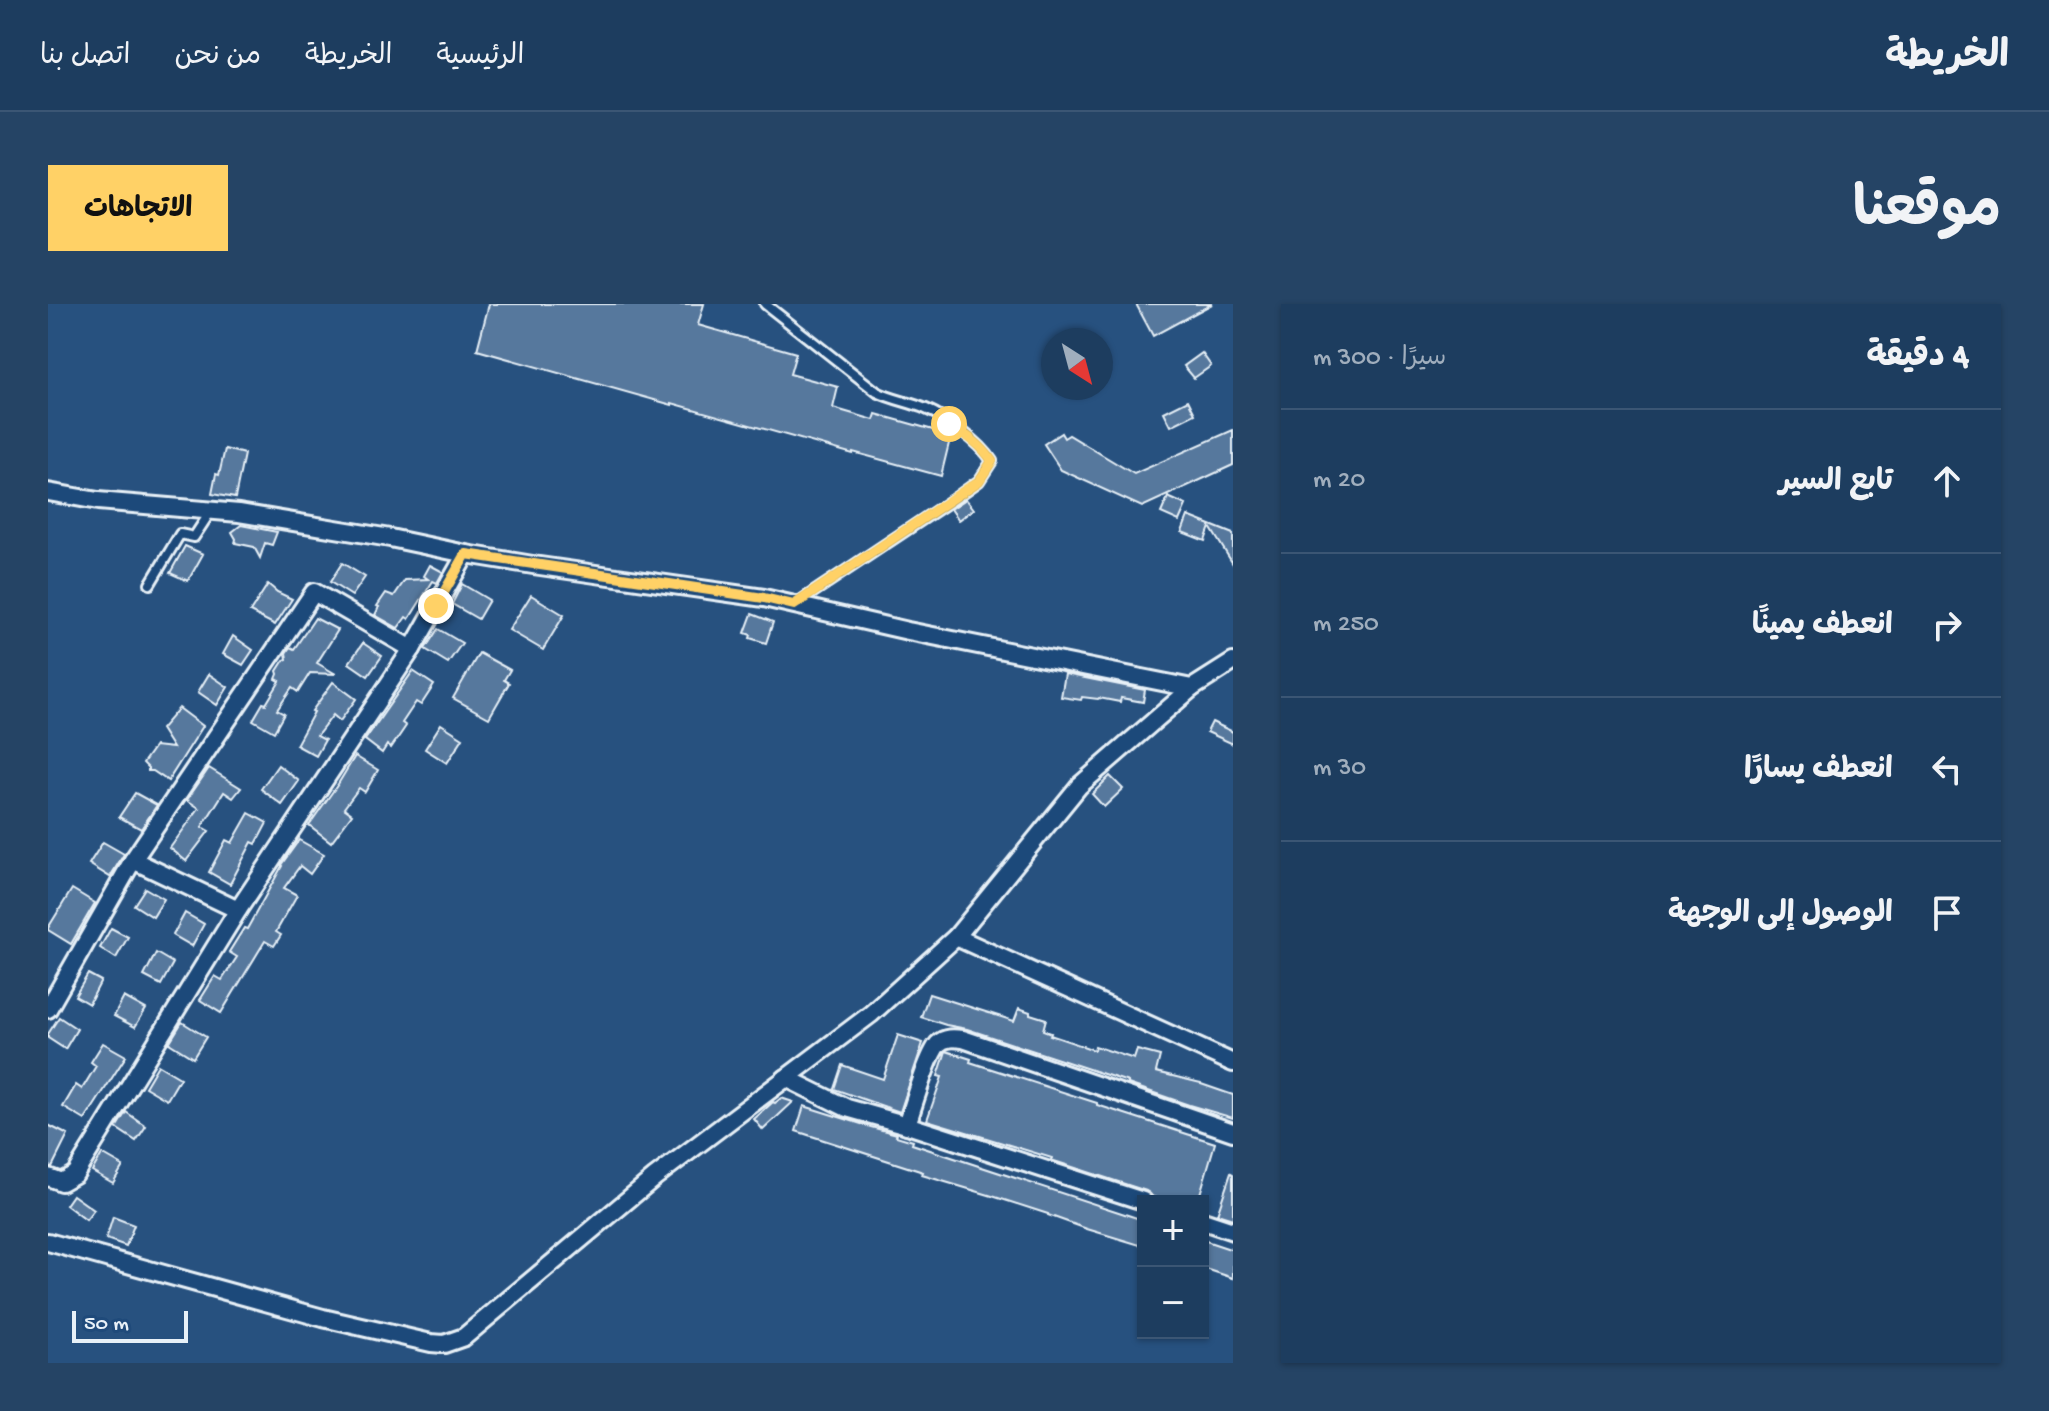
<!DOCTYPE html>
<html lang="ar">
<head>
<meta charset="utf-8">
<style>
  body { margin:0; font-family:"Gochi Hand","Playpen Sans Arabic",sans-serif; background:#254465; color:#f1f3f6; direction:rtl }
  .controls { position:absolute; right:24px; bottom:24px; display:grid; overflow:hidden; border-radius:0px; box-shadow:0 2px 6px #0004 }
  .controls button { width:72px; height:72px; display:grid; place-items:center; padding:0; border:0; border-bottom:2px solid #3b5674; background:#1d3d5f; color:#f1f3f6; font:40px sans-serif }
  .compass { position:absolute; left:993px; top:24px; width:72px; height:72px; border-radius:50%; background:#1d3d5f; box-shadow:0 2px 6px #0004; rotate:144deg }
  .scale { position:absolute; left:24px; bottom:20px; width:116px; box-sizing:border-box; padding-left:8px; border:4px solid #e8f1f8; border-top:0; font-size:22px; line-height:28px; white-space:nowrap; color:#e8f1f8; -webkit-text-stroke:6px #1f4a7a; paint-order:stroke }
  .stop { position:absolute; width:24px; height:24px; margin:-18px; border:6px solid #ffd166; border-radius:50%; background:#fff }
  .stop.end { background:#ffd166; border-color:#fff; box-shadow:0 2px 8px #0008 }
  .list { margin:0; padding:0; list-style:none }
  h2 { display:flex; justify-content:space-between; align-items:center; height:104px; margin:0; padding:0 32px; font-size:34px }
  h2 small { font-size:26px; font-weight:400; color:#a0aebd }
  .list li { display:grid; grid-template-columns:52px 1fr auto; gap:24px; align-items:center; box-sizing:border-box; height:144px; padding:0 32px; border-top:2px solid #3b5674 }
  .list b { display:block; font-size:30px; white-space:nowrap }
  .list em { font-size:26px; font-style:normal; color:#a0aebd }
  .icon { flex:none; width:44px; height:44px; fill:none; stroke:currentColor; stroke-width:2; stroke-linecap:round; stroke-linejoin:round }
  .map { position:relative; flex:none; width:1185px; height:1059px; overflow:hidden; direction:ltr; border-radius:0px }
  header { display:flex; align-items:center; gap:48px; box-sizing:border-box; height:112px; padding:0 40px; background:#1d3d5f; border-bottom:2px solid #3b5674 }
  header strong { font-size:38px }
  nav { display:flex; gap:44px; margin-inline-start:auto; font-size:28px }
  .intro { display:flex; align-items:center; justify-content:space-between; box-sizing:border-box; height:192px; padding:0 48px }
  h1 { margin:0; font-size:56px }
  .button { padding:20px 36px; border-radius:0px; background:#ffd166; color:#111; font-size:28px; font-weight:700 }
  main { display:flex; gap:48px; padding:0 48px }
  aside { flex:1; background:#1d3d5f; border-radius:0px; box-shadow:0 2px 6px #0004 }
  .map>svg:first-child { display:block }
</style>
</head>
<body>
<header>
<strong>الخريطة</strong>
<nav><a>الرئيسية</a><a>الخريطة</a><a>من نحن</a><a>اتصل بنا</a></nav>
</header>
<div class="intro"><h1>موقعنا</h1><a class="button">الاتجاهات</a></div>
<main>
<aside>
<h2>4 دقيقة<small>سيرًا · 300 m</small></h2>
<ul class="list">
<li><svg class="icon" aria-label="ahead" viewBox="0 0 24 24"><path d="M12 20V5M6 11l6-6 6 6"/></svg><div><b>تابع السير</b></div><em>20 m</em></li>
<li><svg class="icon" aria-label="right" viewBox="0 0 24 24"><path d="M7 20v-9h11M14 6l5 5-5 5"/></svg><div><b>انعطف يمينًا</b></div><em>250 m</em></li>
<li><svg class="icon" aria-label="left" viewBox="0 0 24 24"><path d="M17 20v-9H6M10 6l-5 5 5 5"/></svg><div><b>انعطف يسارًا</b></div><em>30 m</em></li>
<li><svg class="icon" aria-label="arrive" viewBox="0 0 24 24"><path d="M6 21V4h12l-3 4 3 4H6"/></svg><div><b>الوصول إلى الوجهة</b></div></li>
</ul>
</aside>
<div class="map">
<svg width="1185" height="1059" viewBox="0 0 1185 1059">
  <rect width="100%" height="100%" fill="#27517f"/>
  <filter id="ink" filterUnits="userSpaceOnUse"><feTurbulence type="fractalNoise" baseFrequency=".0125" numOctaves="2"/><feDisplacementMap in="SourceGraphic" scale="16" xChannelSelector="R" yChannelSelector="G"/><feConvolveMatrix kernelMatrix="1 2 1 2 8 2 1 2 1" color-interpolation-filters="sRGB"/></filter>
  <g filter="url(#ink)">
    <g fill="#57789d" stroke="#e8f1f8" stroke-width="2">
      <path d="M441 0H656L650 21 748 49 742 70 790 83 785 104 826 116 828 110 903 131 893 172 805 148V150L624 99V101L429 46Z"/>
      <path d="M1088 0H1164L1105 32Z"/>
      <path d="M1154 49 1163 62 1146 74 1136 62Z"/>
      <path d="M1140 96 1147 110 1123 122 1116 108Z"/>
      <path d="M1185 126V161L1094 203 1013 166 996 140 1013 129 1016 134 1021 131 1086 170Z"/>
      <path d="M177 145 196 150 187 194 164 190 168 170 171 171Z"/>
      <path d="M1120 193 1138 201 1131 217 1113 209Z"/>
      <path d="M918 195 926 205 911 216 903 205Z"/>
      <path d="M1140 212 1185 230V260L1162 223 1157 237 1134 228Z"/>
      <path d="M193 221 229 228 224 241 217 239 212 254 206 243 187 239 188 235 184 228Z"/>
      <path d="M137 242 155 250 140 277 122 269Z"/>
      <path d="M294 259 317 273 304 292 282 278Z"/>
      <path d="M382 261 395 268 389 279 385 277 361 315 358 313 350 324 327 311 331 303 329 302 338 289 346 292 357 276 380 275 376 272Z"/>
      <path d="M220 280 229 288 244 295 227 321 202 308Z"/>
      <path d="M414 280 441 296 430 315 404 300Z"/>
      <path d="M483 291 516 311 495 346 461 326Z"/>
      <path d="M704 310 725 318 718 339 702 334 703 331 697 329Z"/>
      <path d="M267 314 290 326 269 359 288 370 262 369 250 388 244 384 229 406 236 410 226 428 205 416 215 399 218 400 232 377 228 375 230 370 229 367 236 356 239 355 238 349 242 343 246 345Z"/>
      <path d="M390 325 414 339 400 359 377 345Z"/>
      <path d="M185 332 205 346 195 361 175 350Z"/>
      <path d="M315 339 334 352 320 372 301 359Z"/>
      <path d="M431 349 462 366 456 376 461 379 441 414 405 394Z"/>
      <path d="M365 367 386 381 373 401 368 398 354 419 358 422 343 444 339 441 334 449 317 436Z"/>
      <path d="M161 370 180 383 169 401 150 388Z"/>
      <path d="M1017 370 1097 386 1095 398 1073 394 1072 398 1051 394 1050 395 1034 393 1033 396 1013 393Z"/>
      <path d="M285 378 308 395 292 417 285 411 269 432 277 436 268 452 248 441 266 408 264 407Z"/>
      <path d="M131 404 155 422 120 477 105 467H100V464L95 459 107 442 125 444 113 425Z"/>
      <path d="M1164 418 1185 428V440L1159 428Z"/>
      <path d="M393 420 415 434 399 459 377 445Z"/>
      <path d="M307 452 330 466 317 488 311 484 296 504 304 510 283 538 261 521 290 480Z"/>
      <path d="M230 461 251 477 234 501 213 485Z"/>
      <path d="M161 464 193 484 185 494 176 488 154 523 161 527 138 557 122 544 151 504 139 496Z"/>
      <path d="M1062 472 1075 485 1056 503 1044 490Z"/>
      <path d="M87 489 109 501 93 525 71 513Z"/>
      <path d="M201 509 219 519 208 540 204 538 182 580 161 568 178 536 184 539Z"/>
      <path d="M251 536 276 550 262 570 252 562 236 584 249 591 228 628 233 631 226 642 217 637 173 709 152 696 167 672 174 676 189 653 181 648 196 624 199 625 234 562 233 561Z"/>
      <path d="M55 538 76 550 62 573 41 560Z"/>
      <path d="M97 584 116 595 105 613 86 601Z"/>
      <path d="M24 585 47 599 23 640 0 626V624Z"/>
      <path d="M137 609 156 620 144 642 125 631Z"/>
      <path d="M63 624 80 633 68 654 52 644Z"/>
      <path d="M108 649 125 659 113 681 96 672Z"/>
      <path d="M40 670 53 677 41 700 27 692Z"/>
      <path d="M881 690 966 717 971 704 982 708V710L998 715 995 726 1003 729 1002 731 1046 746 1047 742 1086 755 1089 746 1112 752 1108 768 1153 779V780L1185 791V814L1141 801 1080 780V778L919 725 898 721 873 713Z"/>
      <path d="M76 693 98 705 87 723 66 712Z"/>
      <path d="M11 713 29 725 17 745 0 734V730Z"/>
      <path d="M134 718 158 733 145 754 121 739Z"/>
      <path d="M850 731 875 739 852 808 786 785 794 761 835 775Z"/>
      <path d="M55 739 78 752 37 816 15 803 28 781 34 785 48 762 43 758Z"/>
      <path d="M898 747 923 755 922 758 1049 799V801L1167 839 1150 897H1118L1105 893 1098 887 1003 856 1004 854 879 816 894 773 890 772Z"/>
      <path d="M110 761 132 774 119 796 97 783Z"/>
      <path d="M733 794 745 798 715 826 706 815 725 798 727 799Z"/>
      <path d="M756 802 823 823 849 830 848 832 865 837 864 840 1095 916V942L1039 925 1000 911V910L941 891 874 871 875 868 748 827Z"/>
      <path d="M78 808 98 822 88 837 68 824Z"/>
      <path d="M0 821 20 831 4 863 0 862Z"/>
      <path d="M54 850 75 862 65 879 44 867Z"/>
      <path d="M1183 869 1185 870V915L1169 910Z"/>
      <path d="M25 891 46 906 38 916 18 901Z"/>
      <path d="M65 913 86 921 78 942 58 935Z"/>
      <path d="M1155 936 1185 946V974L1155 964Z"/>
    </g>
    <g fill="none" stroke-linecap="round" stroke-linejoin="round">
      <g stroke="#e8f1f8" stroke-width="14">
        <g id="lane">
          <path d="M717 0 829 88C845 96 862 98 878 105 899 114 932 138 944 157L931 177 910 192 749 299"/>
          <path d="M102 280 132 230 146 233 163 207"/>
        </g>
      </g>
      <g stroke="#e8f1f8" stroke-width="22">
        <g id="street">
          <path d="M0 188 50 197 191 209 342 234 418 250 485 261 716 294 860 327 1144 384"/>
          <path d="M85 556 190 606"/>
          <path d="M908 633 1185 759"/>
          <path d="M0 705 85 556 266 288 364 345"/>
          <path d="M738 774 799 804 859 821"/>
          <path d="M0 873 13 878 27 870 190 606 364 345 418 250"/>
          <path d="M1095 897 859 821C865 803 879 753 890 740 897 733 906 734 915 735L1185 828"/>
          <path d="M1155 917 1185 927"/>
          <path d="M0 938 275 1014 383 1039 396 1040 416 1033 607 873 823 710 908 633 1031 482 1144 384 1185 358"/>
        </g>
      </g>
      <use href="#lane" stroke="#1f4a7a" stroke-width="8"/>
      <use href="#street" stroke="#1f4a7a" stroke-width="16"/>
    </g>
  </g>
  <g fill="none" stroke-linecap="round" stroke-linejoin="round" filter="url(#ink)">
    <path stroke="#ffd166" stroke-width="10" d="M388 302 418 250 716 294 746 301 931 177 944 157C933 140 918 131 901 120"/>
  </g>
</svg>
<div class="controls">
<button>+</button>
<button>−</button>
</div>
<svg class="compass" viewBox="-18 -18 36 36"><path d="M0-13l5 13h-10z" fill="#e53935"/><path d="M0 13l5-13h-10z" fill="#a0aebd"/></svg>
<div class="scale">50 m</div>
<div class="stop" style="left:901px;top:120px"></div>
<div class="stop end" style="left:388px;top:302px"></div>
</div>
</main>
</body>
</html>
